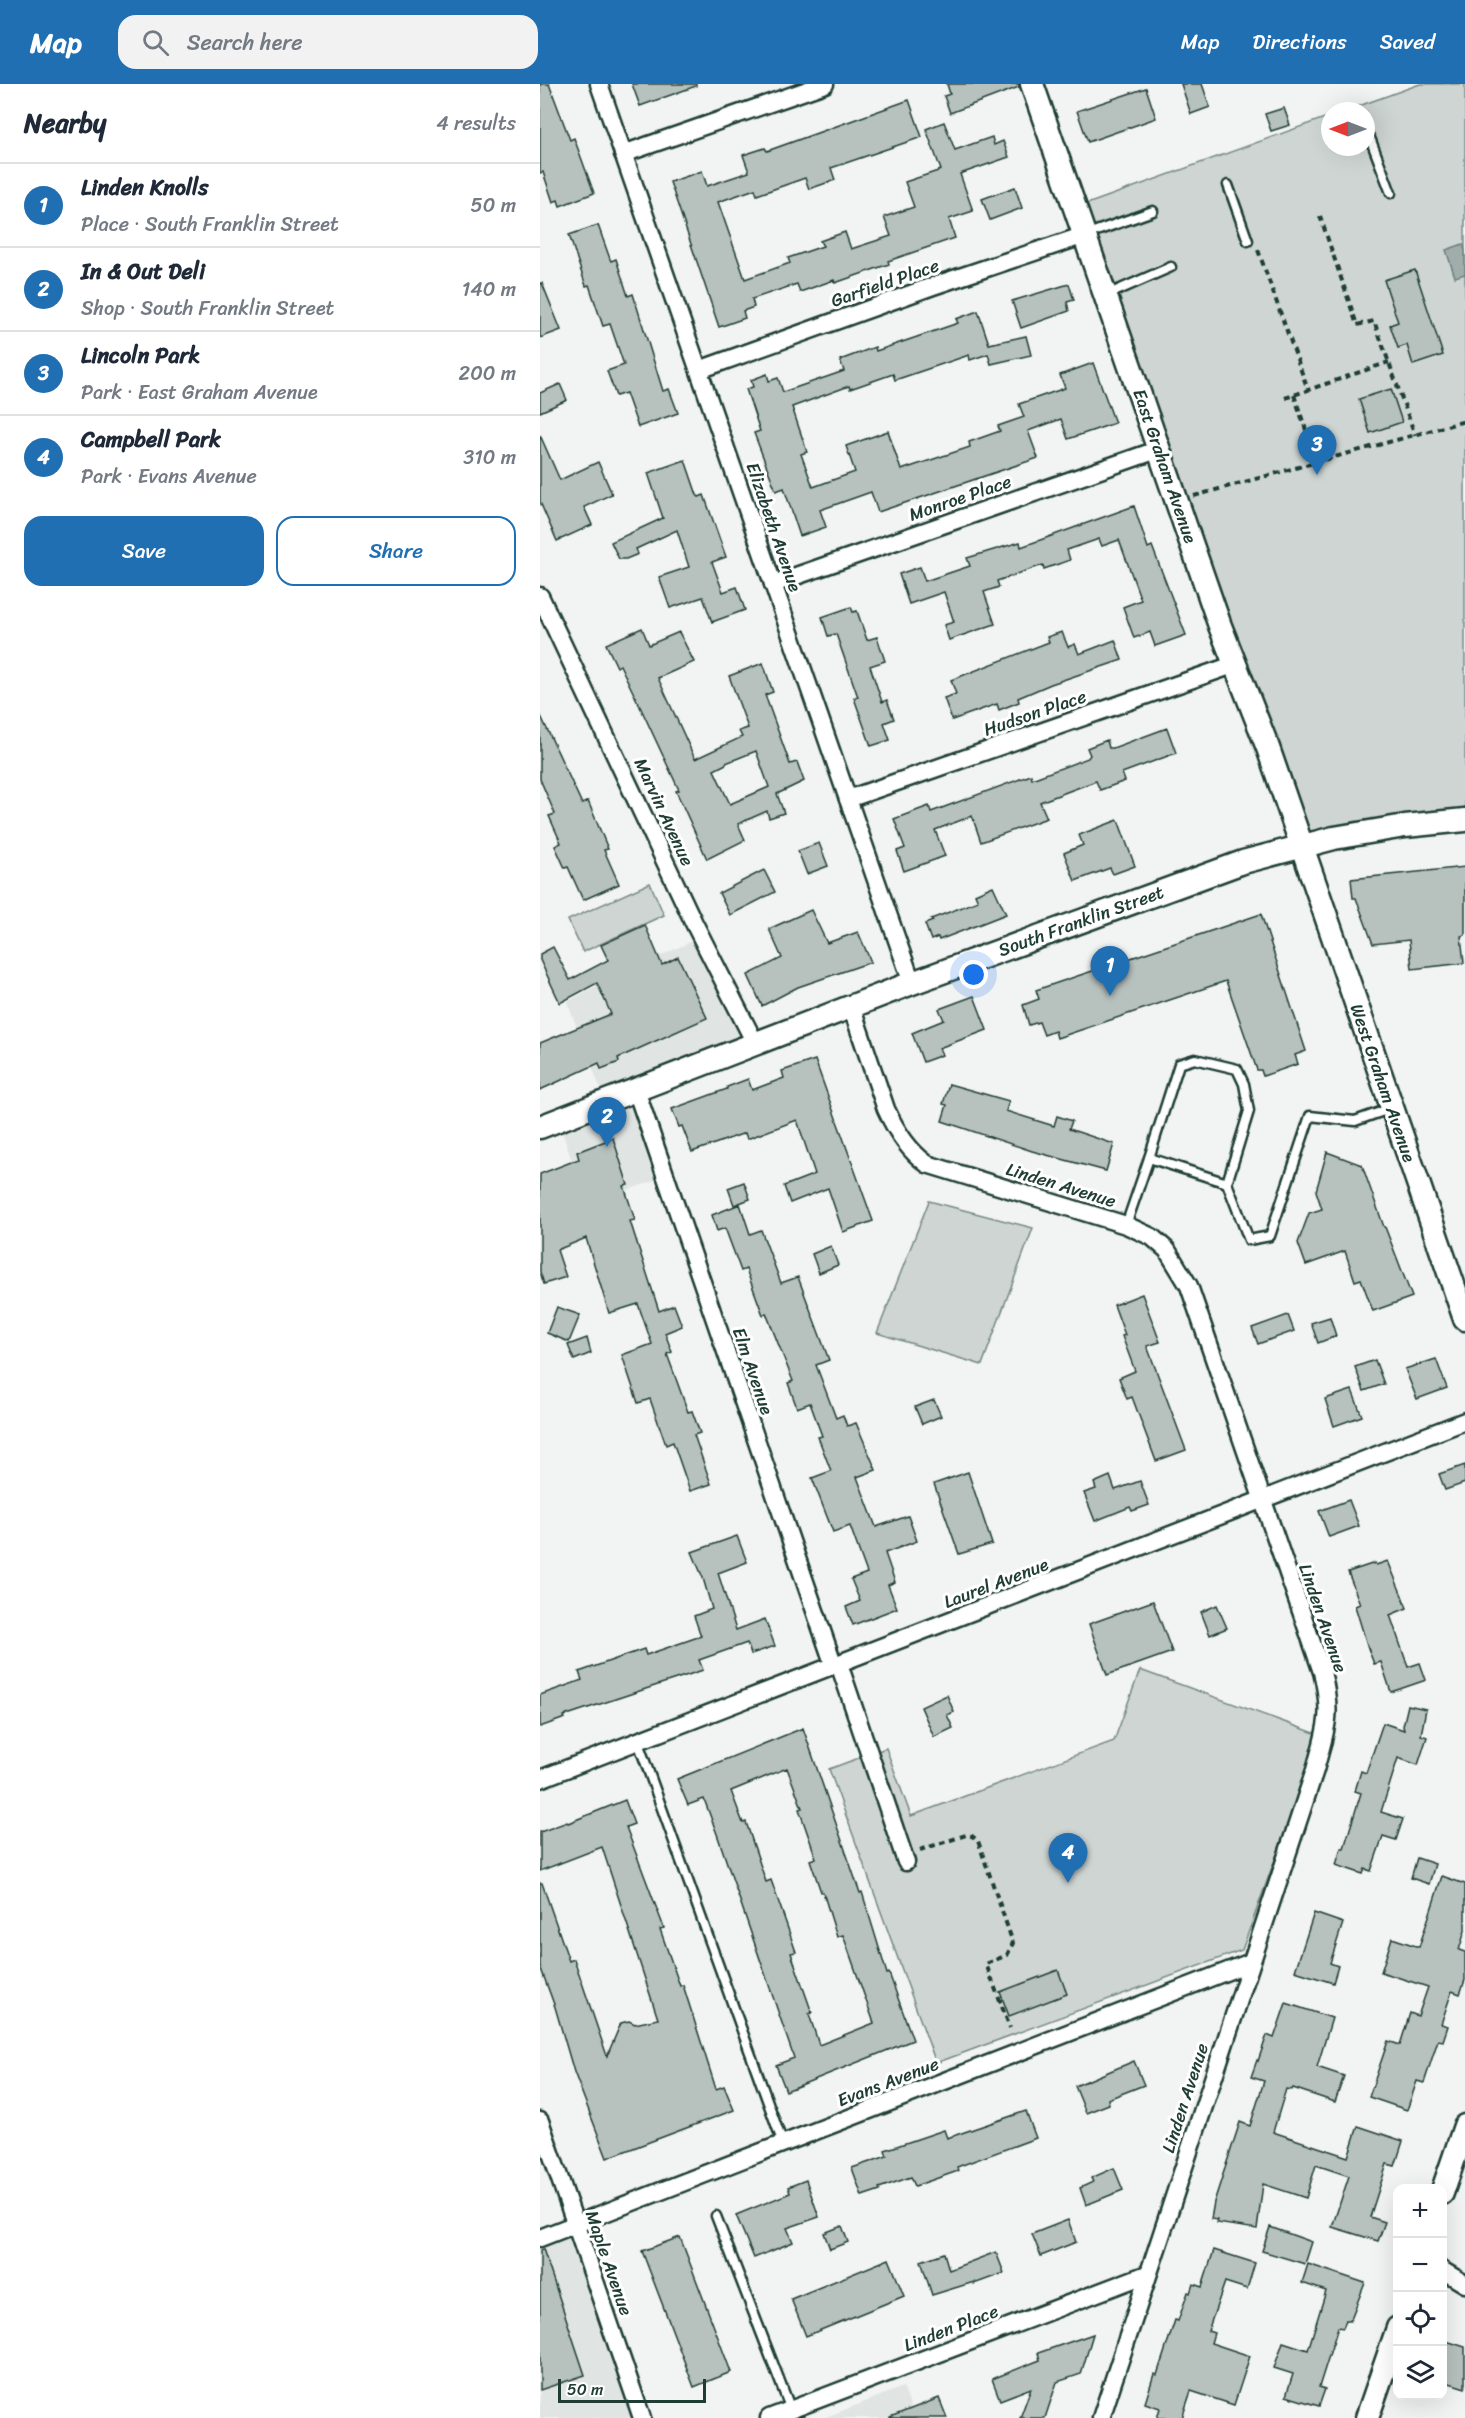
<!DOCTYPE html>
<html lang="en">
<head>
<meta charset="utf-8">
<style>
  body { margin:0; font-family:Sriracha,sans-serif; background:#f2f2f3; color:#1f2937 }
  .controls { position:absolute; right:18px; bottom:18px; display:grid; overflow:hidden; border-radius:12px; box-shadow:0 6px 24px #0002 }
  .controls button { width:54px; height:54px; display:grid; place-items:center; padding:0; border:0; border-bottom:2px solid #e0e1e3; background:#fff; color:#1f2937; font:30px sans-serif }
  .compass { position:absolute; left:781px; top:18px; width:54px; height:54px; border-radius:50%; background:#fff; box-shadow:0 6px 24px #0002; rotate:270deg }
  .scale { position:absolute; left:18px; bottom:15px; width:148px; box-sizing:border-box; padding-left:6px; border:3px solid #1f3d34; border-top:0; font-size:16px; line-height:21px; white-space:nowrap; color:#1f3d34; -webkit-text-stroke:4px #fff; paint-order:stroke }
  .you { position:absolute; left:434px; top:891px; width:21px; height:21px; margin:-15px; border:4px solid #fff; border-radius:50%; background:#1a73e8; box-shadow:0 0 0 9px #1a73e833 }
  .badge { display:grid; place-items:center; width:39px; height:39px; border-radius:50%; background:#1f6fb2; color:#fff; font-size:20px; font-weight:700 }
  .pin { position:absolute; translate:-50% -50px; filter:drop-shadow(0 2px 3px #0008) }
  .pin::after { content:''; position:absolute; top:32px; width:21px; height:18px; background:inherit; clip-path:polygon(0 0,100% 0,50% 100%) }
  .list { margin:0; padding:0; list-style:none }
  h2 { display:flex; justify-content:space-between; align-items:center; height:78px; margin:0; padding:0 24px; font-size:26px }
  h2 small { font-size:20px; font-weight:400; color:#747a83 }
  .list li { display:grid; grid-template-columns:39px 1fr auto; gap:18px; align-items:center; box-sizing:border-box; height:84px; padding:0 24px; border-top:2px solid #e0e1e3 }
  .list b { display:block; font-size:22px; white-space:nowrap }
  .list p { margin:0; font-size:20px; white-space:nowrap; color:#747a83 }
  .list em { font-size:20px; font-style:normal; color:#747a83 }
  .actions { display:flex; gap:12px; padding:18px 24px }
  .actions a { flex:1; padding:14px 0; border:2px solid #1f6fb2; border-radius:18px; text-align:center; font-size:21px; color:#1f6fb2 }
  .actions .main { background:#1f6fb2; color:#fff }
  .icon { flex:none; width:33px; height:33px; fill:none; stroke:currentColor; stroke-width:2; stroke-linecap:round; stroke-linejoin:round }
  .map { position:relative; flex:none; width:925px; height:2334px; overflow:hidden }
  header { display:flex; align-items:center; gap:36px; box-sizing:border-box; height:84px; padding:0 30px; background:#1f6fb2; color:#fff }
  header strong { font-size:28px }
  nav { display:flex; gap:33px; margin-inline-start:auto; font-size:21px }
  .search { width:420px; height:54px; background:#f2f2f3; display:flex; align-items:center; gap:15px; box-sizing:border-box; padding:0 21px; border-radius:18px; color:#747a83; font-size:22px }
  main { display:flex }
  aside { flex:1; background:#fff }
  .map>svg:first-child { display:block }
</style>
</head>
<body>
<header>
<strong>Map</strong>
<div class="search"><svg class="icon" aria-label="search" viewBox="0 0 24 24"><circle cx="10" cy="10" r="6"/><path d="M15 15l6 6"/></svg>Search here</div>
<nav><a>Map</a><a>Directions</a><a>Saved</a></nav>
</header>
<main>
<aside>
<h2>Nearby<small>4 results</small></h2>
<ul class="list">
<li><span class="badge">1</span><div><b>Linden Knolls</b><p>Place · South Franklin Street</p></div><em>50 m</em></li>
<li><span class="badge">2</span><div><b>In &amp; Out Deli</b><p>Shop · South Franklin Street</p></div><em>140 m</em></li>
<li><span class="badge">3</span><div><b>Lincoln Park</b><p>Park · East Graham Avenue</p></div><em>200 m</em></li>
<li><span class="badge">4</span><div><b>Campbell Park</b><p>Park · Evans Avenue</p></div><em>310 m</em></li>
</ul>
<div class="actions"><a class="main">Save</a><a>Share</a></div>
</aside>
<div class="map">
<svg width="925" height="2334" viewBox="0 0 925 2334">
  <rect width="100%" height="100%" fill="#f2f3f3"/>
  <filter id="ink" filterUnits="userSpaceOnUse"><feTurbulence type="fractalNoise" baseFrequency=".0167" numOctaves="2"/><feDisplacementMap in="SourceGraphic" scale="12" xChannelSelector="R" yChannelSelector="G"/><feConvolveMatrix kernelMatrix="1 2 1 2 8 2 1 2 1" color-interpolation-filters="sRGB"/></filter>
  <g filter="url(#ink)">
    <g fill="#e0e4e3">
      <path d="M163 852 210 957 97 1003 127 1092 46 1121 18 1035 65 1016 27 918 54 903Z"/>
      <path d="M27 2137 95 2334H0V2148Z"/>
      <path d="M363 2303 375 2334H284Z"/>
    </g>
    <g fill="#ced5d3" stroke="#768984" stroke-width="1.5">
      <path d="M880 0H925V735L761 762 536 124 790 32V63H826V27H805Z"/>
      <path d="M110 799 124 831 43 868 28 836Z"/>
      <path d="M389 1117 493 1144 442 1281 337 1249Z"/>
      <path d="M600 1586 780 1651 702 1866 396 1979 289 1685 346 1664 371 1732 574 1657Z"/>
    </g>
    <path fill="#a1adaa" stroke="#6d807b" stroke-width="1.5" d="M923 160 925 167V190L915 193 906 166Z"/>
    <g fill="#b7c1bd" stroke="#1f3d34" stroke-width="1.5" fill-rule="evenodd">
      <path d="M0 0H9L30 56 34 54 54 109 20 122 18 116 13 118 3 88 0 89Z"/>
      <path d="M92 0H156V2L100 22Z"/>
      <path d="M407 0H479V3L410 29 404 12 410 10Z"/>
      <path d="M641 0H662L670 23 651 30Z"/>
      <path d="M606 4 616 34 548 58 537 27Z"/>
      <path d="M369 16 382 53 291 84 295 96 269 105 265 94 217 111 215 105 178 118 205 195 250 179 248 174 283 162 280 157 305 148 311 165 351 152 344 133 374 123 365 98 401 86 386 45 404 38 415 66 452 53 454 61 463 57 469 73 420 90 433 127 409 135 415 154 348 177 349 180 295 199 294 196 260 208 257 200 212 215 214 223 203 227 205 234 179 243 130 98 162 87 167 102 209 88 203 71 225 64 227 67Z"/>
      <path d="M744 24 750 41 731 47 725 30Z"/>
      <path d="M475 103 482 124 450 136 442 115Z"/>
      <path d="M58 141 70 175 71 177 76 175 88 212 93 210 123 307 129 305 138 329 98 343 86 309 76 312 67 287 84 281 70 240 63 242 49 201 46 202 29 151Z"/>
      <path d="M875 186 903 271 873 281 867 261 858 264 850 241 858 238 844 196Z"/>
      <path d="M0 199H2L21 246 0 254Z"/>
      <path d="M529 200 534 216 527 218 529 227 481 244 472 217Z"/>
      <path d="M438 227 449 260 486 252 491 271 451 280 448 270 430 276 429 271 355 296 353 290 310 305 309 302 252 323 267 368 261 370 273 403 315 388 306 362 348 347 361 386 430 363 429 358 460 347 458 342 484 333 479 320 525 304 520 291 553 279 575 339 528 355 521 335 488 347 498 374 338 428 331 408 280 426 286 443 260 452 244 404 236 407 214 349 220 347 206 305 213 303 211 296 227 290 229 297 238 294 243 308 304 287 300 276 335 263 336 267 418 239 416 235Z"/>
      <path d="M20 300 27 316 0 328V309Z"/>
      <path d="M851 305 862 338 830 349 819 315Z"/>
      <path d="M0 351 20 396 58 378 72 410 44 423 52 441 17 457 0 418Z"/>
      <path d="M145 376 157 411 159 413 164 411 186 473 172 478 183 508 197 503 205 526 172 538 163 513 130 524 119 493 149 483 137 446 96 465 98 470 86 475H79L71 458 123 434 108 389Z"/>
      <path d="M594 422 608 464 612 462 646 551 615 562 610 548 594 554 583 523 601 516 579 456 562 462 559 455 527 466 530 476 504 485 503 481 457 497 459 503 444 508 455 540 409 556 404 541 414 538 404 508 369 520 359 490 380 483 385 497 430 482 427 474 480 458 481 463Z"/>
      <path d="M311 523 313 528 317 527 327 556 337 553 345 577 330 582 342 618 347 616 354 635 344 639 350 656 331 662 314 614 318 613 296 550 288 552 282 533Z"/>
      <path d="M102 544 109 561 139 548 154 578 118 594 155 675 202 653 199 647 208 644 189 592 223 579 233 608 225 611 250 680 257 678 264 697 237 710 244 729 229 734 227 727 198 740 205 756 167 775 136 707 139 706 104 631 80 581 77 583 66 560ZM216 667 229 703 190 720 174 686 186 680V679Z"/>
      <path d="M522 548 528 563 535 560 539 570 575 556 582 576 511 600 478 614 479 618 459 626 457 620 412 636 404 614 416 610 411 596 509 558 507 553Z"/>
      <path d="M0 630 42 720 48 717 68 765 64 766 79 800 43 816 28 783 25 784 15 762 21 759 9 732 15 730 0 695Z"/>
      <path d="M627 644 636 669 582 689 585 697 560 706 556 697 500 718 507 734 441 758 432 732 395 746 405 772 364 787 357 767 365 764 354 735 389 722 391 728 491 691 492 695 548 674 550 671 547 664 567 656 569 664H573Z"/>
      <path d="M578 736 595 782 573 790 570 784 535 797 524 769 543 761 539 751Z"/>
      <path d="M279 759 288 782 267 790 258 767Z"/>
      <path d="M925 783V851L921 852 924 879 872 885 869 856 833 860 816 814H813L811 795Z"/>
      <path d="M224 786 235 808 190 831 179 809Z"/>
      <path d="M453 802 466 830 399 856 398 853 391 856 385 840 393 837 391 835 438 817 435 810Z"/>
      <path d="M271 826 287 859 318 848 331 878 258 903 222 922 208 891 242 874 229 845Z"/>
      <path d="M721 830 766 967 755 971 758 980 723 992 721 986H717L686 897 517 954 515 947 504 951 499 938 489 941 483 921 499 915 496 906Z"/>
      <path d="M105 841 122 881 138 873 167 934 78 974 79 978 61 985 59 979 0 1006V959L71 930 57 899 20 919 0 876V870L13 863 30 896 68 876 61 861Z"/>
      <path d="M434 912 447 946 399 964 402 971 383 978 372 949 404 936 399 925Z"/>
      <path d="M275 976 333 1137 303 1148 288 1104 250 1119 244 1102 275 1090 257 1036 207 1055 205 1049 152 1068 142 1042 139 1043 132 1025 187 1005V1003L208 995 212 1006 244 994 242 987Z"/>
      <path d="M409 1000 469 1017 466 1027 514 1042 517 1032 532 1037 529 1045 574 1060 566 1087 492 1067 402 1037 407 1021 403 1020Z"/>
      <path d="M73 1054 88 1101 84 1102 95 1136 90 1137 119 1227 134 1221 142 1242 125 1249 132 1268 127 1270 148 1328 152 1327 160 1349 154 1351 171 1400 150 1407 133 1358 126 1361 110 1315 98 1319 82 1271 112 1260 98 1220 69 1229 46 1154 17 1166 26 1193 4 1200 0 1188V1090L39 1075 37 1068Z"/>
      <path d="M787 1068 822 1081 844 1143H845L872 1213 833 1227 821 1195 815 1197 805 1167 766 1181 758 1159 769 1129 782 1125 776 1107Z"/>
      <path d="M204 1098 210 1115 194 1121 188 1104Z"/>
      <path d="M200 1120 210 1150 221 1146 241 1199 258 1193 289 1276 276 1281 296 1334 303 1331 307 1342 316 1339 336 1386 317 1393 336 1443 368 1432 377 1457 345 1469 355 1498 348 1501 357 1524 313 1541 306 1523 320 1517 311 1495 327 1489 310 1442 293 1448 272 1394 291 1387 278 1353 282 1352 270 1319 257 1324 248 1299 253 1297 226 1229 223 1231 206 1185 201 1187 185 1144 177 1147 172 1131Z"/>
      <path d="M291 1162 298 1181 279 1189 272 1170Z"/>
      <path d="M602 1210 620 1258 607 1262 646 1366 616 1377 592 1313 587 1315 579 1294 595 1287 582 1252 585 1251 574 1221Z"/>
      <path d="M17 1223 40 1231 29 1258 7 1249Z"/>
      <path d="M748 1231 754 1247 718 1260 712 1244Z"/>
      <path d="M790 1233 796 1252 778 1259 771 1239Z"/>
      <path d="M47 1254 51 1269 34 1276 28 1261Z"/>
      <path d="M896 1275 907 1304 877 1315 865 1285Z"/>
      <path d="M835 1276 844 1300 824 1307 815 1283Z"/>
      <path d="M812 1306 822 1332 794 1342 785 1315Z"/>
      <path d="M394 1316 401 1332 382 1340 375 1323Z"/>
      <path d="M925 1381V1399L905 1406 899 1390Z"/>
      <path d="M428 1388 452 1460 419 1470 394 1400Z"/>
      <path d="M570 1392 575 1406 600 1397 609 1421 592 1427 590 1423 555 1437 544 1409 556 1405 554 1399Z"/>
      <path d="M809 1416 819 1442 789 1453 779 1427Z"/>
      <path d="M197 1452 207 1478 178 1489 196 1546 225 1535 235 1562 211 1570 207 1559 159 1576 163 1586 24 1632 25 1634 0 1643V1611L42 1596 39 1588 104 1565 106 1571 161 1552 154 1532 172 1525 163 1494 152 1468Z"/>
      <path d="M848 1477 867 1524 850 1531 868 1583 880 1579 886 1596 851 1608 841 1578 834 1580 828 1564 815 1522 820 1520 808 1488 835 1479 836 1481Z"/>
      <path d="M613 1517 632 1568 567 1591 549 1540Z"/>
      <path d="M677 1521 687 1544 670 1551 661 1528Z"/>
      <path d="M407 1611 414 1628 407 1631 413 1644 394 1653 381 1623Z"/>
      <path d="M868 1621 886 1625 881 1651 887 1653 878 1681 858 1674 841 1728 863 1735 856 1756 843 1752 831 1787 825 1785 823 1790 796 1781 801 1764H804L821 1709 815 1707 821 1687 826 1689 843 1639 864 1646 863 1642Z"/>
      <path d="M263 1644 320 1809 322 1808 347 1890 349 1889 373 1956 246 2007 236 1981 254 1974 177 1750 164 1715 148 1721 137 1695ZM247 1684 262 1724 259 1725 276 1774 270 1776 281 1808H283L297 1853 303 1851 334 1939 279 1961 269 1930 272 1929 251 1869 256 1868 245 1836 231 1796 226 1798 206 1738 203 1739 191 1707Z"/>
      <path d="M85 1716 94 1740 86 1743 124 1844 120 1845 140 1902 143 1901 176 2005 184 2002 194 2026 67 2074 34 1988 15 1923 0 1882V1799H2L29 1877 34 1875 67 1972 81 1939 89 1937 95 1940 118 1935 62 1763 0 1787V1748L27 1738 28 1739Z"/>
      <path d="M877 1774 895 1780 889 1800 871 1794Z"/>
      <path d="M902 1792 925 1800V1847L919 1866 925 1868V1896L920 1910 912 1907 901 1940 908 1942 903 1957 898 1956 884 1999 877 1997 867 2026 829 2013 848 1957 860 1961 870 1929 878 1932 888 1903 841 1888 852 1854 879 1863Z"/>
      <path d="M774 1829 803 1839 790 1879 798 1882 793 1899 755 1887Z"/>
      <path d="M518 1886 527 1910 469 1932 460 1908Z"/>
      <path d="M746 1919 792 1934 777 1983 804 1992 795 2018 753 2004 752 2006 746 2005 733 2048 808 2073 818 2042 863 2057 855 2082 847 2080 830 2133 845 2138 838 2157 792 2143 809 2092 776 2081 766 2114 723 2100 717 2145 676 2139 677 2136 671 2135 674 2118 700 2038 710 2042 724 1997 711 1993 717 1976 718 1977 727 1951 734 1954Z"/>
      <path d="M594 1977 604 2001 568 2015 569 2020 546 2029 535 2002Z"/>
      <path d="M486 2027 496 2054 417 2083 418 2087 375 2102 371 2093 339 2104 340 2106 322 2112 312 2084 347 2072 345 2066 404 2046 407 2054Z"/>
      <path d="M574 2084 583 2106 546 2121 540 2104 553 2098 551 2094Z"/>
      <path d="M266 2096 279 2133 247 2144 253 2158 214 2174 196 2131 250 2109 248 2103Z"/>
      <path d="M528 2136 536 2158 501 2172 492 2150Z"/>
      <path d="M302 2142 308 2158 290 2165 284 2149Z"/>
      <path d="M730 2143 772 2158 765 2180 722 2167Z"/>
      <path d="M140 2153 191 2288 154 2303 102 2167Z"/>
      <path d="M3 2165 45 2291 0 2306V2166Z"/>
      <path d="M674 2166 715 2179 707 2205 685 2198 668 2247 674 2249 671 2259 710 2272 694 2321 651 2307 642 2334H617L620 2324 605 2319 614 2290 617 2291 635 2236 638 2237 648 2208 650 2209 653 2200 662 2203Z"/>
      <path d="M456 2168 464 2189 434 2200V2198L392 2211 381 2177 404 2169 409 2186Z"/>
      <path d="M349 2175 364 2212 266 2252 251 2215Z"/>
      <path d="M768 2180 825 2199 810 2237 806 2236 803 2244 798 2243 779 2303 785 2305 779 2322 746 2312 753 2290 734 2284 743 2258 768 2266 786 2207 762 2199Z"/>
      <path d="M553 2250 541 2290 517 2298 505 2334H480L491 2304 460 2316 452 2295 500 2276 498 2269Z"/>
      <path d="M903 2256 925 2263V2304L903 2297Z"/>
      <path d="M399 2314 407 2334H350V2333Z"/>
    </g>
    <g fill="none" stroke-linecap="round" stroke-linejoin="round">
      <g stroke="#1f3d34" stroke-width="13">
        <g id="lane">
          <path d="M830 54 851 109"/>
          <path d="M688 101 708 157"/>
          <path d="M545 151 613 127"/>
          <path d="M567 211 631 183"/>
          <path d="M609 1074 639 980 655 975 697 985 704 1000 709 1027 687 1099"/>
          <path d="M586 1141 609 1074 687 1099 709 1156 730 1152 770 1032 815 1037 852 1024"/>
          <path d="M98 1658 243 2060"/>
          <path d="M176 2132 251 2326"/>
        </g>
      </g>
      <g stroke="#1f3d34" stroke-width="21">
        <g id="street">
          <path d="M59 0 372 899"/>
          <path d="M83 70 285 0"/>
          <path d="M159 286 393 202 545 151"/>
          <path d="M233 500 620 365"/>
          <path d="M0 512 154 839 215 959"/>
          <path d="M308 715 696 580"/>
          <path d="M311 922 346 1025C355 1045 369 1067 387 1080L586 1141 612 1153 627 1166 649 1202 782 1588C793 1631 786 1645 775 1686L561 2334"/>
          <path d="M96 1006 294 1582"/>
          <path d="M299 1580 366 1778"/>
          <path d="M0 1695 925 1337"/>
          <path d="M0 2037 102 2334"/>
          <path d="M0 2154 711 1878"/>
          <path d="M902 2186 925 2200"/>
          <path d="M229 2334 607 2190"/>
        </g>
      </g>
      <g stroke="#1f3d34" stroke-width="27">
        <g id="secondary">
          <path d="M492 0 680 542 728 664 925 1235"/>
          <path d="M0 1043 372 899 703 778 794 754 865 742 925 736"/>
          <path d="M902 2109 925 2042"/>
          <path d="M827 2334 858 2244"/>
        </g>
      </g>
      <g stroke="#1f3d34" stroke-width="4" stroke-dasharray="6 4.5" stroke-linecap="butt">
        <path d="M780 132 817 241 834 237 875 351"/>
        <path d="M718 166 768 306"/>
        <path d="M754 311 777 378"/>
        <path d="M745 314 849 278"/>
        <path d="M654 412 925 337"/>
        <path d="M380 1766 426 1751 432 1752 438 1757 473 1859 467 1871 446 1880 470 1944"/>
      </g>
      <use href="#lane" stroke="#fff" stroke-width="8"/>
      <use href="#street" stroke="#fff" stroke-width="16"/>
      <use href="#secondary" stroke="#fff" stroke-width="22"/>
    </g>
  </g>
  <g text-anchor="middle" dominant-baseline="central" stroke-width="6" stroke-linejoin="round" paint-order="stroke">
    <g font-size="18" fill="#1f3d34" stroke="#fff">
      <text transform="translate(345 199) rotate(-19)">Garfield Place</text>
      <text transform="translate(625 382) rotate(71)">East Graham Avenue</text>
      <text transform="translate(420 414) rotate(-19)">Monroe Place</text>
      <text transform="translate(234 443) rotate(71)">Elizabeth Avenue</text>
      <text transform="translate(495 629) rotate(-19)">Hudson Place</text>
      <text transform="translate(124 728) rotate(65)">Marvin Avenue</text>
      <text transform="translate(541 837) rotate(-20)">South Franklin Street</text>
      <text transform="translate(843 999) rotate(71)">West Graham Avenue</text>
      <text transform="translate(521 1101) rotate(17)">Linden Avenue</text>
      <text transform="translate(213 1287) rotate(71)">Elm Avenue</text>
      <text transform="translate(456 1499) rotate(-21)">Laurel Avenue</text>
      <text transform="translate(783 1534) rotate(71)">Linden Avenue</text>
      <text transform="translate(348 1998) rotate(-21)">Evans Avenue</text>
      <text transform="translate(645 2014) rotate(-72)">Linden Avenue</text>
      <text transform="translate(69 2179) rotate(71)">Maple Avenue</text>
      <text transform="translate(411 2244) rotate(-21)">Linden Place</text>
    </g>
  </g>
</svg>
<div class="controls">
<button>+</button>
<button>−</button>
<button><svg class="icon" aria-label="locate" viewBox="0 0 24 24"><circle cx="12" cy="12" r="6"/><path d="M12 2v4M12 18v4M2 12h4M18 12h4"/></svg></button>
<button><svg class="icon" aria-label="layers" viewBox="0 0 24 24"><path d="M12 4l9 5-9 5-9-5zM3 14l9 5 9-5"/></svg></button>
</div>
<svg class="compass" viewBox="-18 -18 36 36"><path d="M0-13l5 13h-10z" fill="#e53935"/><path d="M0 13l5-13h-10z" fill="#747a83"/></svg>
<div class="scale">50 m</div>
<div class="you"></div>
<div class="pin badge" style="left:570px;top:912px">1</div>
<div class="pin badge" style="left:67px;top:1063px">2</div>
<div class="pin badge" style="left:777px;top:391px">3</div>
<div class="pin badge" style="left:528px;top:1799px">4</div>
</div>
</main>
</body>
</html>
